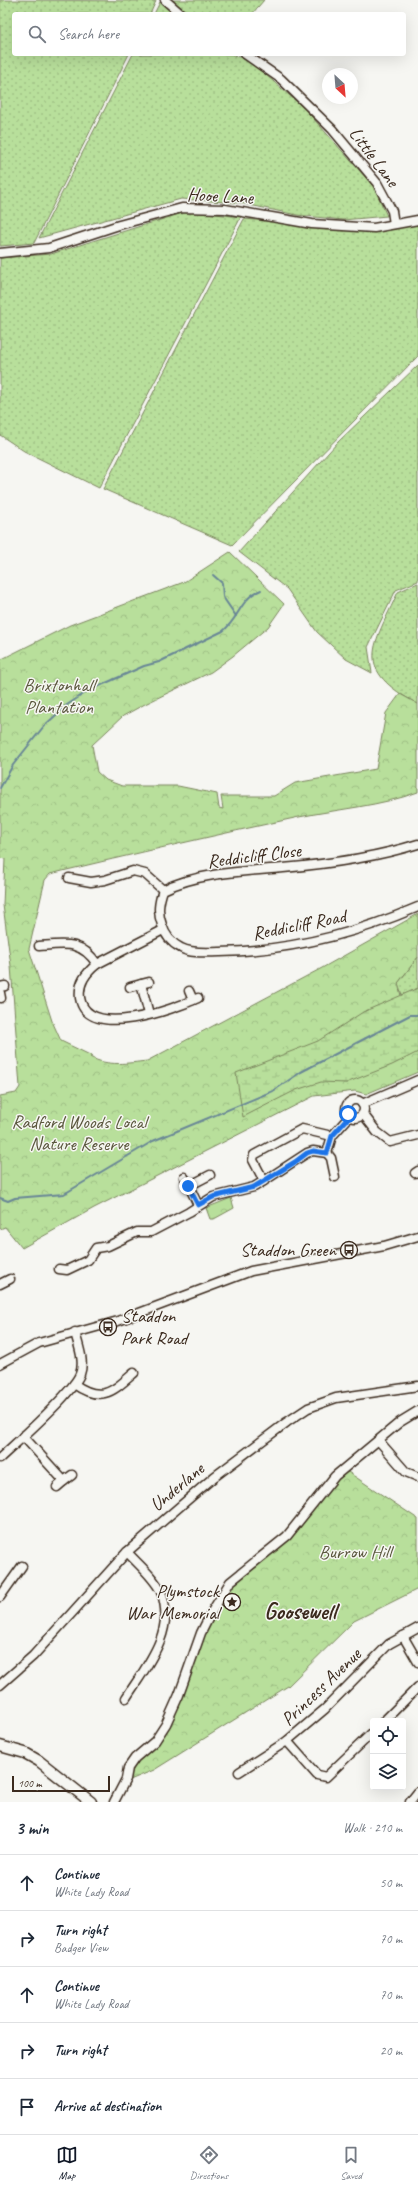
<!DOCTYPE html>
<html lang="en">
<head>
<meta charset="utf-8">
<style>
  body { margin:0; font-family:Caveat,sans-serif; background:#f2f2f3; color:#1f2937 }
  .controls { position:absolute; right:12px; bottom:12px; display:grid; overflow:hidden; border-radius:4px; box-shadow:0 4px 16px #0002 }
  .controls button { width:36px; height:36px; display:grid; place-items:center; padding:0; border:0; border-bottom:1px solid #e0e1e3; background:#fff; color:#1f2937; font:20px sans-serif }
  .compass { position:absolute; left:322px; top:68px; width:36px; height:36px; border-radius:50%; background:#fff; box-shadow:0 4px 16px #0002; rotate:154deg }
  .scale { position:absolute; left:12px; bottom:10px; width:98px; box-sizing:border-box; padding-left:4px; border:2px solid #3b2a1e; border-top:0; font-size:11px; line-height:14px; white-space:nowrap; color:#3b2a1e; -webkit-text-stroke:3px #f6f6f2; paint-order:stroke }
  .stop { position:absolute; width:12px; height:12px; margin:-9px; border:3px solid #1a73e8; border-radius:50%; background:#fff }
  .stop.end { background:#1a73e8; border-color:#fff; box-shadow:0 1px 4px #0008 }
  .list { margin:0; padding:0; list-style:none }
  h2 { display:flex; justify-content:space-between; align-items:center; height:52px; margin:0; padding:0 16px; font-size:17px }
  h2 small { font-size:13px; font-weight:400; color:#747a83 }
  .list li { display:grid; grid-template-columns:26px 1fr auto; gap:12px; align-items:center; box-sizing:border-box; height:56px; padding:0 16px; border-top:1px solid #e0e1e3 }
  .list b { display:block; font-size:15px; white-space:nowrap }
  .list p { margin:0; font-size:13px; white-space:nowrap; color:#747a83 }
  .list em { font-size:13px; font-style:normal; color:#747a83 }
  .icon { flex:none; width:22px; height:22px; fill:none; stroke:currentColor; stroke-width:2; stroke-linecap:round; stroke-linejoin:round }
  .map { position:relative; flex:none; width:418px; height:1802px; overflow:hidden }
  .search { position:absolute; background:#fff; box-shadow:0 4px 16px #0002; left:12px; right:12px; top:12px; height:44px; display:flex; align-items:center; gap:10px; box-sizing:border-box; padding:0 14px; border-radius:4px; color:#747a83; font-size:15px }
  .sheet { height:332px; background:#fff }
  nav { display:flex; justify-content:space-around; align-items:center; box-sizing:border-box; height:56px; border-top:1px solid #e0e1e3; background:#fff; font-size:11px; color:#747a83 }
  nav a { display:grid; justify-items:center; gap:2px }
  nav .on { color:#111827 }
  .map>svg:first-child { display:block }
</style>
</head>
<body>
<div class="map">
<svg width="418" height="1802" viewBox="0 0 418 1802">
  <defs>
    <pattern id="grass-dots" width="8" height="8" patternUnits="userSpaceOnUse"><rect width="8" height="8" fill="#b8df9b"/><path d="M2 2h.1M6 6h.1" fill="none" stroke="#9fc085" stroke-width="1.8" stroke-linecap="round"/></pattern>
    <pattern id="forest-crowns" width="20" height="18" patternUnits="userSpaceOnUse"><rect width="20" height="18" fill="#b8df9b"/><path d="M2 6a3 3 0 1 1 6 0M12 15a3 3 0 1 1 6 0" fill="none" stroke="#9fc085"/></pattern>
    <pattern id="wetland-marsh" width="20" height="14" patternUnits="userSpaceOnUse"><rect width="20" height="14" fill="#b8df9b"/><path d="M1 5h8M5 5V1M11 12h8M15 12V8" fill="none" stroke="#9fc085"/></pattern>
  </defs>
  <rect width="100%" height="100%" fill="#f6f6f2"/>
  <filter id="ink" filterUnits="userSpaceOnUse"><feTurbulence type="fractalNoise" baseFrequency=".025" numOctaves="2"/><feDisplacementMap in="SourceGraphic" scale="8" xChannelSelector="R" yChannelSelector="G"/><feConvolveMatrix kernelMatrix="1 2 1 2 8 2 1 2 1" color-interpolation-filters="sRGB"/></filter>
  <g filter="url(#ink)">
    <g fill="url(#grass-dots)" stroke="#7a845c">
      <path d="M0 0 156 1 150 14H14V54H129L34 243 0 246Z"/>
      <path d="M171 0H264L252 14H190Z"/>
      <path d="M160 2 175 14H154Z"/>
      <path d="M133 54H232L251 62 304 108 374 187 387 216 343 220 297 215 240 203 181 199 39 238Z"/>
      <path d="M189 211 241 217 99 488 24 451 0 435V258L51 254Z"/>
      <path d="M244 219 375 230 418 222V356L232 545 103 489Z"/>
      <path d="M418 365V581L396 590 368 647 372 673 346 659 317 632 287 589 239 552 338 442Z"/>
      <path d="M418 583V704C352 669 373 647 398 592Z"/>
      <path d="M418 957V989L402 995 398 983Z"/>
    </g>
    <g fill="url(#forest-crowns)" stroke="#7a845c">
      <path d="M230 552 284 604 268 627 233 656 211 672 145 704 123 716 92 745 97 772 106 780 122 786H178L217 794 219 808 223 809 221 796H274L295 783 376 769 386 713 400 694 418 704V792C381 806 338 809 299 817 216 835 133 854 50 874L45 880 29 949 52 1021 61 1041 92 1056 90 1057C108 1067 128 1063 147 1061L322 968 418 914V957L398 983 401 996 418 990V1072L366 1094 355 1091 314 1096 94 1208 22 1248 5 1227 0 1229V1096L16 1093 20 1087 11 966 3 905 5 859 0 858V660L70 625 184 582Z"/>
      <path d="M231 1198 234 1208 214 1219H210L206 1208Z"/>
      <path d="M348 1472 418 1519V1589L354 1621 288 1686 154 1770 130 1780C133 1764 139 1758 152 1748L206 1629 232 1584 262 1559 341 1474Z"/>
    </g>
    <path fill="url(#wetland-marsh)" stroke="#7a845c" d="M418 988V1052L392 1065 346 1083 321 1082 296 1090 243 1117 236 1073 318 1041 363 1012Z"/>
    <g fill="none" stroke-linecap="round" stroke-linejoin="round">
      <g stroke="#688696" stroke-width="2">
        <path d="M213 575 222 583 223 597 236 616"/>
        <path d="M0 788 13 765 44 726 67 705 88 691 144 666 159 662 223 631C239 619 240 598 261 590"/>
        <path d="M0 1198 8 1201 15 1198 64 1194 153 1141 273 1091 301 1072 410 1015H418"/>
      </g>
      <g stroke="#3b2a1e" stroke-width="11">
        <g id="minor">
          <path d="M165 0 181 14"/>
          <path d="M245 54 281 79 332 129 377 183 392 211 394 224"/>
          <path d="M0 253 49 248 119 225 182 208 225 209 312 224 374 228 418 220"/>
          <path d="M418 844C374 858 329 864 283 868 246 871 196 873 163 890 159 902 157 912 162 925 165 935 171 943 181 948 191 954 208 952 220 952 289 951 355 934 418 907"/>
          <path d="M69 878 91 882 105 880 133 871 145 874 163 890"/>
          <path d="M163 930 97 964C86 973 78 983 80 998 87 1041 174 1009 198 998"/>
          <path d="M39 946C65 944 81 940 97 964"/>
          <path d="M141 984 149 1014"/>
          <path d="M0 987 5 986"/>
          <path d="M130 987 149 982"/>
          <path d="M189 991 193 1000"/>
          <path d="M0 993 1 998"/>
          <circle cx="355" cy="1109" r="9"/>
          <path d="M362 1104 418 1080"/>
          <path d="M363 1114 377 1132 390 1142 418 1135"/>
          <path d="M327 1153 331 1158 335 1177"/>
          <path d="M415 1173 418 1171"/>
          <path d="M184 1177 189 1186"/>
          <path d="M264 1181 307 1153 313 1151 327 1153 332 1136"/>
          <path d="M198 1205 189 1186 210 1175"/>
          <path d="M59 1269 67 1270 88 1260 96 1248 108 1246 137 1232H151L189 1212 213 1197 254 1187 264 1181 253 1160 254 1155 302 1129 332 1136 350 1116"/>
          <path d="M0 1284 10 1279"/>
          <path d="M0 1364 39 1343 118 1321 251 1271 384 1246 418 1236"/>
          <path d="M74 1384C101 1403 112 1392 134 1373"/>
          <path d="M23 1436 64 1481 57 1487"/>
          <path d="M379 1441 406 1472 418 1477"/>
          <path d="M0 1458C17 1442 73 1393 80 1374 85 1361 78 1345 75 1332"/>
          <path d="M64 1481 72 1475"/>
          <path d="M0 1597 22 1566"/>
          <path d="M403 1636 418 1662"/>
          <path d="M0 1685 33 1656 127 1552 214 1477 287 1422 308 1408 336 1398 418 1386"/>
          <path d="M126 1698C145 1668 177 1631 161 1592 154 1577 138 1564 127 1552"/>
          <path d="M384 1721 418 1687"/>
          <path d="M287 1741 317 1775 326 1777 373 1732"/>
          <path d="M239 1772 287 1741 325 1709 389 1644 418 1628"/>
          <path d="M114 1802 126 1779 128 1768 135 1758 155 1741 166 1724 179 1695 201 1633 211 1613 230 1582 287 1536 335 1476 400 1422 418 1411"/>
          <path d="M410 1802 418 1792"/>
        </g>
      </g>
      <g stroke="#3b2a1e" stroke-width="13">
        <path id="tertiary" d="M0 1746 25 1753 39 1761 91 1802"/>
      </g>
      <use href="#minor" stroke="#f6f6f2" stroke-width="8"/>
      <use href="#tertiary" stroke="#f6f6f2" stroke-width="10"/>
    </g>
  </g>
  <g fill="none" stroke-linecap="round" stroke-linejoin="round" filter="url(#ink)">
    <path stroke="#1a73e8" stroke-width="5" d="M188 1186 198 1205 213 1197 254 1187 295 1162 307 1153 313 1151 327 1153 332 1136 350 1116 348 1114"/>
  </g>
  <defs>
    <g id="bus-ring" transform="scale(0.9)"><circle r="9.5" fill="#f6f6f2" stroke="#3b2a1e" stroke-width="1.5"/><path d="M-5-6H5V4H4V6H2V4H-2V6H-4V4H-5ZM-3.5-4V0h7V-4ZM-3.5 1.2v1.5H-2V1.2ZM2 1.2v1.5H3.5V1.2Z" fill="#3b2a1e"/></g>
    <g id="sight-ring" transform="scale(0.9)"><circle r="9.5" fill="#f6f6f2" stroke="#3b2a1e" stroke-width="1.5"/><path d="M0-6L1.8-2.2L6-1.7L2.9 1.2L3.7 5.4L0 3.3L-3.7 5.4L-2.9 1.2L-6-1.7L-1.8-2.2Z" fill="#3b2a1e"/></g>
  </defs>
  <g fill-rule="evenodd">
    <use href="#bus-ring" x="349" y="1250"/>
    <use href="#bus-ring" x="108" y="1327"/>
    <use href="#sight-ring" x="232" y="1602"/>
  </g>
  <g text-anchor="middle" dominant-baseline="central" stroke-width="3" stroke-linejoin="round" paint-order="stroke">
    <g font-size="19" fill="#3b2a1e" stroke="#f6f6f2">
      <text transform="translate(374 157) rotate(53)">Little Lane</text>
      <text transform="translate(220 196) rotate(3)">Hooe Lane</text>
      <text transform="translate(254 856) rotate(-7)">Reddicliff Close</text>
      <text transform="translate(299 925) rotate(-11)">Reddicliff Road</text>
      <text transform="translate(177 1487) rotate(-40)">Underlane</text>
      <text transform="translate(321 1687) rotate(-44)">Princess Avenue</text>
    </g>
    <g font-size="19" fill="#5a573d" stroke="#f6f6f2">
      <text x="59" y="685">Brixtonhall<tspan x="59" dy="22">Plantation</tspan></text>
      <text x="79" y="1122">Radford Woods Local<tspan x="79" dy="22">Nature Reserve</tspan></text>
      <text x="355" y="1552">Burrow Hill</text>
    </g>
    <g font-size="19" fill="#3b2a1e" stroke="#f6f6f2" text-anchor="end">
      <text x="336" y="1250">Staddon Green</text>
      <text x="121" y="1316" text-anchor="start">Staddon<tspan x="121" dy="22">Park Road</tspan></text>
      <text x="219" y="1591">Plymstock<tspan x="219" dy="22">War Memorial</tspan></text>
    </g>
    <g font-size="23" font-weight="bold" fill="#3b2a1e" stroke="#f6f6f2">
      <text x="300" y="1611">Goosewell</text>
    </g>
  </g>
</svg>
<div class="controls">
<button><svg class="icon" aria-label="locate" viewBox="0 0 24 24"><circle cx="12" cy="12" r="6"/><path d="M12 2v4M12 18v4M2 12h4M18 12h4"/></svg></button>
<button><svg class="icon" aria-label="layers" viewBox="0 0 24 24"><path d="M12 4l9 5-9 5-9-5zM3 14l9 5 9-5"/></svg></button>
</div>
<svg class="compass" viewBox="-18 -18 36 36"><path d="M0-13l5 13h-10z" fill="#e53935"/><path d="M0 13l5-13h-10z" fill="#747a83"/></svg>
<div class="scale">100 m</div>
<div class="stop" style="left:348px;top:1114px"></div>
<div class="stop end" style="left:188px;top:1186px"></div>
<div class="search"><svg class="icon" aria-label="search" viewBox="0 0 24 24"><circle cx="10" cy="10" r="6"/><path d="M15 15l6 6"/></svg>Search here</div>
</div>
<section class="sheet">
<h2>3 min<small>Walk · 210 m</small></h2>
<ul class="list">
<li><svg class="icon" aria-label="ahead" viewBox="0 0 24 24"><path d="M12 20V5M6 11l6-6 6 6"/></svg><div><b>Continue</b><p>White Lady Road</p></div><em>50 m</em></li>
<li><svg class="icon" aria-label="right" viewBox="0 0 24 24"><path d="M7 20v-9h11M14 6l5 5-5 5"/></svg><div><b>Turn right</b><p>Badger View</p></div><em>70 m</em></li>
<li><svg class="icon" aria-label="ahead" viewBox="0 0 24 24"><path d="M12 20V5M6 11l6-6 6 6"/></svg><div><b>Continue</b><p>White Lady Road</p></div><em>70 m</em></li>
<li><svg class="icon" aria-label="right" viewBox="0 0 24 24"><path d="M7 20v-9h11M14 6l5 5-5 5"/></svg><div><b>Turn right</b></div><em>20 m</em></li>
<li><svg class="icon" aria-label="arrive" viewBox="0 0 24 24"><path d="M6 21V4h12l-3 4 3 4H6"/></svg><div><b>Arrive at destination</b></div></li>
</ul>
</section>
<nav>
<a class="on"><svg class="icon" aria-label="map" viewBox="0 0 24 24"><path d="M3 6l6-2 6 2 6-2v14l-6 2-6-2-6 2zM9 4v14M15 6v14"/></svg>Map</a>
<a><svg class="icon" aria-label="directions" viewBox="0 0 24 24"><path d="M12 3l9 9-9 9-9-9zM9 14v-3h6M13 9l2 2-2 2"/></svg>Directions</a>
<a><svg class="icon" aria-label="saved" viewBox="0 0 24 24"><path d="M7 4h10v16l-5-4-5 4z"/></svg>Saved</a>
</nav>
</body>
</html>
